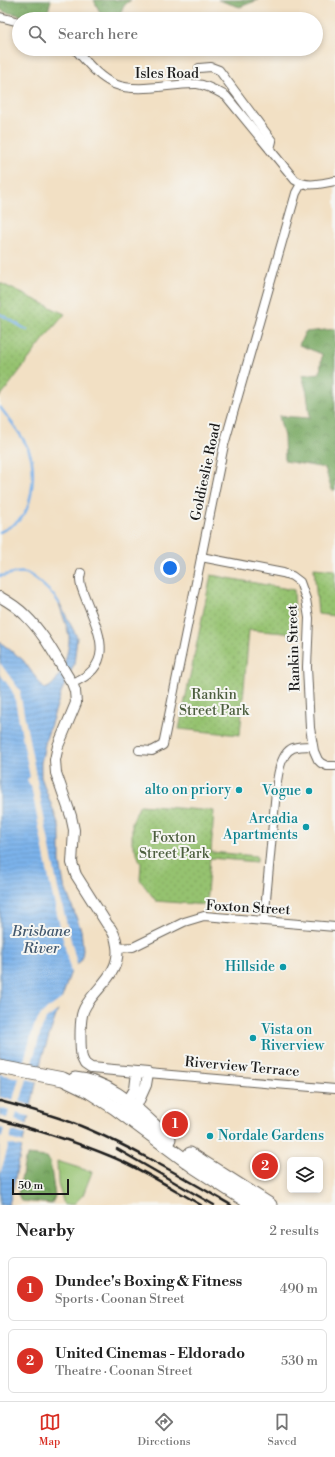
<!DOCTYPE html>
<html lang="en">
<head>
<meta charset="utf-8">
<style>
  body { margin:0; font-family:"Libre Bodoni",serif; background:#f6f6f6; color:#222 }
  .controls { position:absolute; right:12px; bottom:12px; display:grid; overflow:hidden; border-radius:6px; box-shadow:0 2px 6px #0003 }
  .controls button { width:36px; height:36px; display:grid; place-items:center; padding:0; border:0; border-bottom:1px solid #e0e0e0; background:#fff; color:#222; font:20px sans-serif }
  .scale { position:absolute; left:12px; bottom:10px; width:57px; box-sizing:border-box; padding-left:4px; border:2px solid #1c1c1c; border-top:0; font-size:11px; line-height:14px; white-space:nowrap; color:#1c1c1c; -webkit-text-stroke:3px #f6f6f2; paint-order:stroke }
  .you { position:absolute; left:170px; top:568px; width:14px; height:14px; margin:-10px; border:3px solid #fff; border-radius:50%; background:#1a73e8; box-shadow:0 0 0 6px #1a73e833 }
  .badge { display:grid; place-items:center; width:26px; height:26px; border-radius:50%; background:#d93025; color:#fff; font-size:13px; font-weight:700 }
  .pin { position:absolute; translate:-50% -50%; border:2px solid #fff; box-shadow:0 1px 4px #0006 }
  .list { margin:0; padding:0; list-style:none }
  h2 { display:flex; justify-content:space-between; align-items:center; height:52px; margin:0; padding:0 16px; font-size:17px }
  h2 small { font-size:13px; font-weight:400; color:#767676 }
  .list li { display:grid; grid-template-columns:26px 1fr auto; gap:12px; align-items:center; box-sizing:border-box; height:64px; margin:0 8px 8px; padding:0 8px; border:1px solid #e0e0e0; border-radius:6px }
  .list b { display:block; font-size:15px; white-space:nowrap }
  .list p { margin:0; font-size:13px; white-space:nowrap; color:#767676 }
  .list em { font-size:13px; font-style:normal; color:#767676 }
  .icon { flex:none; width:22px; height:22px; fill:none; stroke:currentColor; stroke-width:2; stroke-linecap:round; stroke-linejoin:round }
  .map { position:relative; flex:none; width:335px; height:1205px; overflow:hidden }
  .search { position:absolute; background:#fff; box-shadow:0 2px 6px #0003; left:12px; right:12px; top:12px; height:44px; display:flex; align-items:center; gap:10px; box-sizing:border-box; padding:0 14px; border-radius:22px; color:#767676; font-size:15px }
  .sheet { height:196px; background:#fff }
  nav { display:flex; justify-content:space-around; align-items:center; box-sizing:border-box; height:56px; border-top:1px solid #e0e0e0; background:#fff; font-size:11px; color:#767676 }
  nav a { display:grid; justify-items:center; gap:2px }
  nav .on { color:#d93025 }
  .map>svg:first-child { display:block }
</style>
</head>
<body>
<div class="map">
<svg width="335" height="1205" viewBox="0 0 335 1205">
  <defs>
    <pattern id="forest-crowns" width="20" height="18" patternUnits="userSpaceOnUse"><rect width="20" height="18" fill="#78a862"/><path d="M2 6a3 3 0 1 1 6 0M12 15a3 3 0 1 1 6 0" fill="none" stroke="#628850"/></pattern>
    <pattern id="park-dots" width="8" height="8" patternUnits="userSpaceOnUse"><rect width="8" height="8" fill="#95c270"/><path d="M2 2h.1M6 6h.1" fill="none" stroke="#80a660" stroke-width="1.8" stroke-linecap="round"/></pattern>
    <pattern id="water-rules" width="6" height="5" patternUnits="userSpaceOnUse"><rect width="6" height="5" fill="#7bb2ea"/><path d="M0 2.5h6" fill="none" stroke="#6a98c8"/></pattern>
  </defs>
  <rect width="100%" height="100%" fill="#f6f6f2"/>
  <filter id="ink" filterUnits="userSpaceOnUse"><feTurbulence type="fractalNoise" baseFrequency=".025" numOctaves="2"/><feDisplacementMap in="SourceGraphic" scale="8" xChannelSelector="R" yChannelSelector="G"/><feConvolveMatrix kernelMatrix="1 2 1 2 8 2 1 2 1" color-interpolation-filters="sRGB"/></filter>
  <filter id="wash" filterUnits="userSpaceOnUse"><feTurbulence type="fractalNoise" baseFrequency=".012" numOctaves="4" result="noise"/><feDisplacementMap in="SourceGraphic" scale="16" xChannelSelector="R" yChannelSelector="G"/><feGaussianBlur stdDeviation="0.9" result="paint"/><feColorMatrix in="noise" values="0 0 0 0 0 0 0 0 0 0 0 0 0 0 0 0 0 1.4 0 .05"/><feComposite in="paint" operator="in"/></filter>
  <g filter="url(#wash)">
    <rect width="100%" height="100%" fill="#f2e0c4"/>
    <path fill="#95c270" stroke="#586f46" d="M57 1161 92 1172 83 1195 74 1204 64 1205 58 1183Z"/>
    <g fill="url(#forest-crowns)" stroke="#4a623f">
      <path d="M0 0H51L46 19H38L5 12 0 9Z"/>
      <path d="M94 0H131C123 5 121 10 120 19H110L107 16 102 17Z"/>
      <path d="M218 0H258L240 7Z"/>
      <path d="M335 329V490H332L325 468 285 461 284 437 279 416 310 418 307 393 302 375 320 373 322 354 299 345 305 332Z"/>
      <path d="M28 1155 47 1157 50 1162 55 1196 52 1204 21 1201 18 1194 25 1160Z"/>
    </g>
    <g fill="url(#park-dots)" stroke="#586f46">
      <path d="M0 283 65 314 47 335 0 397Z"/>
      <path d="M314 568 335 570V616L318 614Z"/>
      <path d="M211 575 294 590 296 634 249 630 240 735 179 729Z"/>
      <path d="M140 805 214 811 211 852 257 856V862L210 858 206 905 156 901 140 880 141 864 136 851 132 843V822Z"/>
    </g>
    <path fill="url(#water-rules)" stroke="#4c6783" d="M58 600 77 637 74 665 62 690 46 739 41 763V777L58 823 60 830V862L64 885 81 930 83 949 82 959 70 974 42 1057 9 1205H0V642L23 660 44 689C60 687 70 650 69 636 67 625 61 612 58 600Z"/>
    <g fill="#f2e0c4">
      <path d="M0 663 21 692 20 693 58 889 78 968 72 977 50 885 31 786 29 784 27 779 30 777 14 695 11 689 0 674Z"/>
      <path d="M65 994 60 1009 46 1019 41 1031 31 1066 42 1068 39 1082 27 1079 20 1102 33 1106 31 1117 17 1113 15 1120 29 1125 27 1135 12 1131 10 1139 25 1143 24 1148 9 1144 0 1174V1136L2 1137 4 1129 0 1128V1116L7 1118 9 1111 0 1108V1097L13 1100 19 1078 0 1074V1060L23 1064 34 1026 42 1013 64 997Z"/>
    </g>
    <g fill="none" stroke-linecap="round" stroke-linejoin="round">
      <g stroke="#7bb2ea" stroke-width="2.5">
        <path d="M0 314 27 330"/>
        <path d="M0 407C10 421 23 435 29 451 36 467 33 502 23 516 17 524 8 528 0 532"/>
        <path d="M0 576C8 575 18 571 26 573 34 576 55 595 59 603"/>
      </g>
    </g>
  </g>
  <g filter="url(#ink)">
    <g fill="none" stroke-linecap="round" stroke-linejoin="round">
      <g stroke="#676157" stroke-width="10">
        <g id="minor">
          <path d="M0 17 19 22"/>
          <path d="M75 49C87 62 98 77 114 84 139 94 171 83 197 84 207 85 217 91 226 96L295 180C307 188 322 183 335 181"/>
          <path d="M199 68 211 67 219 70 272 141 270 149"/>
          <path d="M201 557 283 573 292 576 300 582 306 599 309 618 307 667 310 728 314 751 318 760 321 763 327 766H335"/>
          <path d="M72 683C118 665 98 631 85 597 82 589 78 581 81 573"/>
          <path d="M139 750 152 751 163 745 224 445 296 193 301 184"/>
          <path d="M264 921 276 791C277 779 280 753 293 748 299 746 306 746 312 746"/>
          <path d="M118 948 133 947 184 922 204 916 335 927"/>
          <path d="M148 1073 335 1089"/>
        </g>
      </g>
      <g stroke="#676157" stroke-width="12">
        <g id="tertiary">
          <path d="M0 597C9 602 18 608 25 615 45 634 57 660 72 683L75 691 76 703 58 746 55 760 56 773 71 816 74 830 72 863 76 875 107 924C113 930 116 937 117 946 121 970 101 984 89 1001 86 1005 83 1010 82 1015 80 1025 80 1048 82 1058L85 1064 91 1068 148 1073 146 1085 137 1105V1110"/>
          <path d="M127 1102 135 1089 137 1072"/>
        </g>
      </g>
      <g stroke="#676157" stroke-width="15">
        <g id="primary">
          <path d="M0 1067 63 1079 90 1092 115 1108 193 1166 253 1205"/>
          <path d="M75 1079C115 1082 141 1115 169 1139"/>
          <path d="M190 1154 270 1205"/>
        </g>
      </g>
      <use href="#minor" stroke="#fff" stroke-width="8"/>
      <use href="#tertiary" stroke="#fff" stroke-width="10"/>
      <use href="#primary" stroke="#fff" stroke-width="13"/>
      <g stroke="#1c1c1c" stroke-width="2.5">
        <path d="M0 1101C29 1109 59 1116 88 1129 137 1150 184 1178 231 1205"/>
        <path d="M0 1120C37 1130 74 1141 110 1156 142 1169 171 1188 201 1205"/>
        <path d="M117 1149 214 1205"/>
      </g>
    </g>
  </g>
  <g fill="#0f9aa8" stroke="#f6f6f2" stroke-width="1.5">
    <circle cx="239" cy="790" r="4"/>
    <circle cx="309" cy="791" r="4"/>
    <circle cx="306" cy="827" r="4"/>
    <circle cx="283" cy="967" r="4"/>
    <circle cx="253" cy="1038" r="4"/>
    <circle cx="210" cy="1136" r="4"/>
  </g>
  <g text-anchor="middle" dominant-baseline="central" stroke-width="4" stroke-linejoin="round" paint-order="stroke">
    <g font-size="14" fill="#1c1c1c" stroke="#f6f6f2">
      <text x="167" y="74">Isles Road</text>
      <text transform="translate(206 472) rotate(-78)">Goldieslie Road</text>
      <text transform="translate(294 648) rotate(-92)">Rankin Street</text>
      <text transform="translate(248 908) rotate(3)">Foxton Street</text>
      <text transform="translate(242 1067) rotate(5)">Riverview Terrace</text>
    </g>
    <g font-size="14" fill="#4c5e3e" stroke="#f6f6f2">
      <text x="214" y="695">Rankin<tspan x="214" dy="16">Street Park</tspan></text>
      <text x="174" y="838">Foxton<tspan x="174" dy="16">Street Park</tspan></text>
    </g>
    <g font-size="14" fill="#0d838f" stroke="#f6f6f2" text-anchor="end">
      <text x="231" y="790">alto on priory</text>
      <text x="301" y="791">Vogue</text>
      <text x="298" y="819">Arcadia<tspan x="298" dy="16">Apartments</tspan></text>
      <text x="275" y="967">Hillside</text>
      <text x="261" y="1030" text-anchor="start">Vista on<tspan x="261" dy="16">Riverview</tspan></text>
      <text x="218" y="1136" text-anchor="start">Nordale Gardens</text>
    </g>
    <g font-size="15" font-style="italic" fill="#42586e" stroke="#f6f6f2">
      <text x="41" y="931">Brisbane<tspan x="41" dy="17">River</tspan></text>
    </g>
  </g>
</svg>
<div class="controls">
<button><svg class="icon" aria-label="layers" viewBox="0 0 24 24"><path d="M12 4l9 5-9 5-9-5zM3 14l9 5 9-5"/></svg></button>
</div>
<div class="scale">50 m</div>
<div class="you"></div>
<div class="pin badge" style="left:175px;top:1124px">1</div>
<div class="pin badge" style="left:265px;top:1166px">2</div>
<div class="search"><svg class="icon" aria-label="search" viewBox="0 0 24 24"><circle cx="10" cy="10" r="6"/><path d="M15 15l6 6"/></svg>Search here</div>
</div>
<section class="sheet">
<h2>Nearby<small>2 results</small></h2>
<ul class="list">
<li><span class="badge">1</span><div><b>Dundee's Boxing &amp; Fitness</b><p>Sports · Coonan Street</p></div><em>490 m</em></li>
<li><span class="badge">2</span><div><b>United Cinemas - Eldorado</b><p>Theatre · Coonan Street</p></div><em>530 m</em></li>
</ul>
</section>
<nav>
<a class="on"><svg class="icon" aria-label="map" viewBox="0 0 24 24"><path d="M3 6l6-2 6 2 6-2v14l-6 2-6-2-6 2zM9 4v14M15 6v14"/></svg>Map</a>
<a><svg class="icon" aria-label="directions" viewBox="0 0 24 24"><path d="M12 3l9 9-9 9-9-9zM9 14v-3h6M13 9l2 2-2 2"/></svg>Directions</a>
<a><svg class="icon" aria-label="saved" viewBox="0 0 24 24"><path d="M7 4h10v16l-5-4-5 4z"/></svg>Saved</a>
</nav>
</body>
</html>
